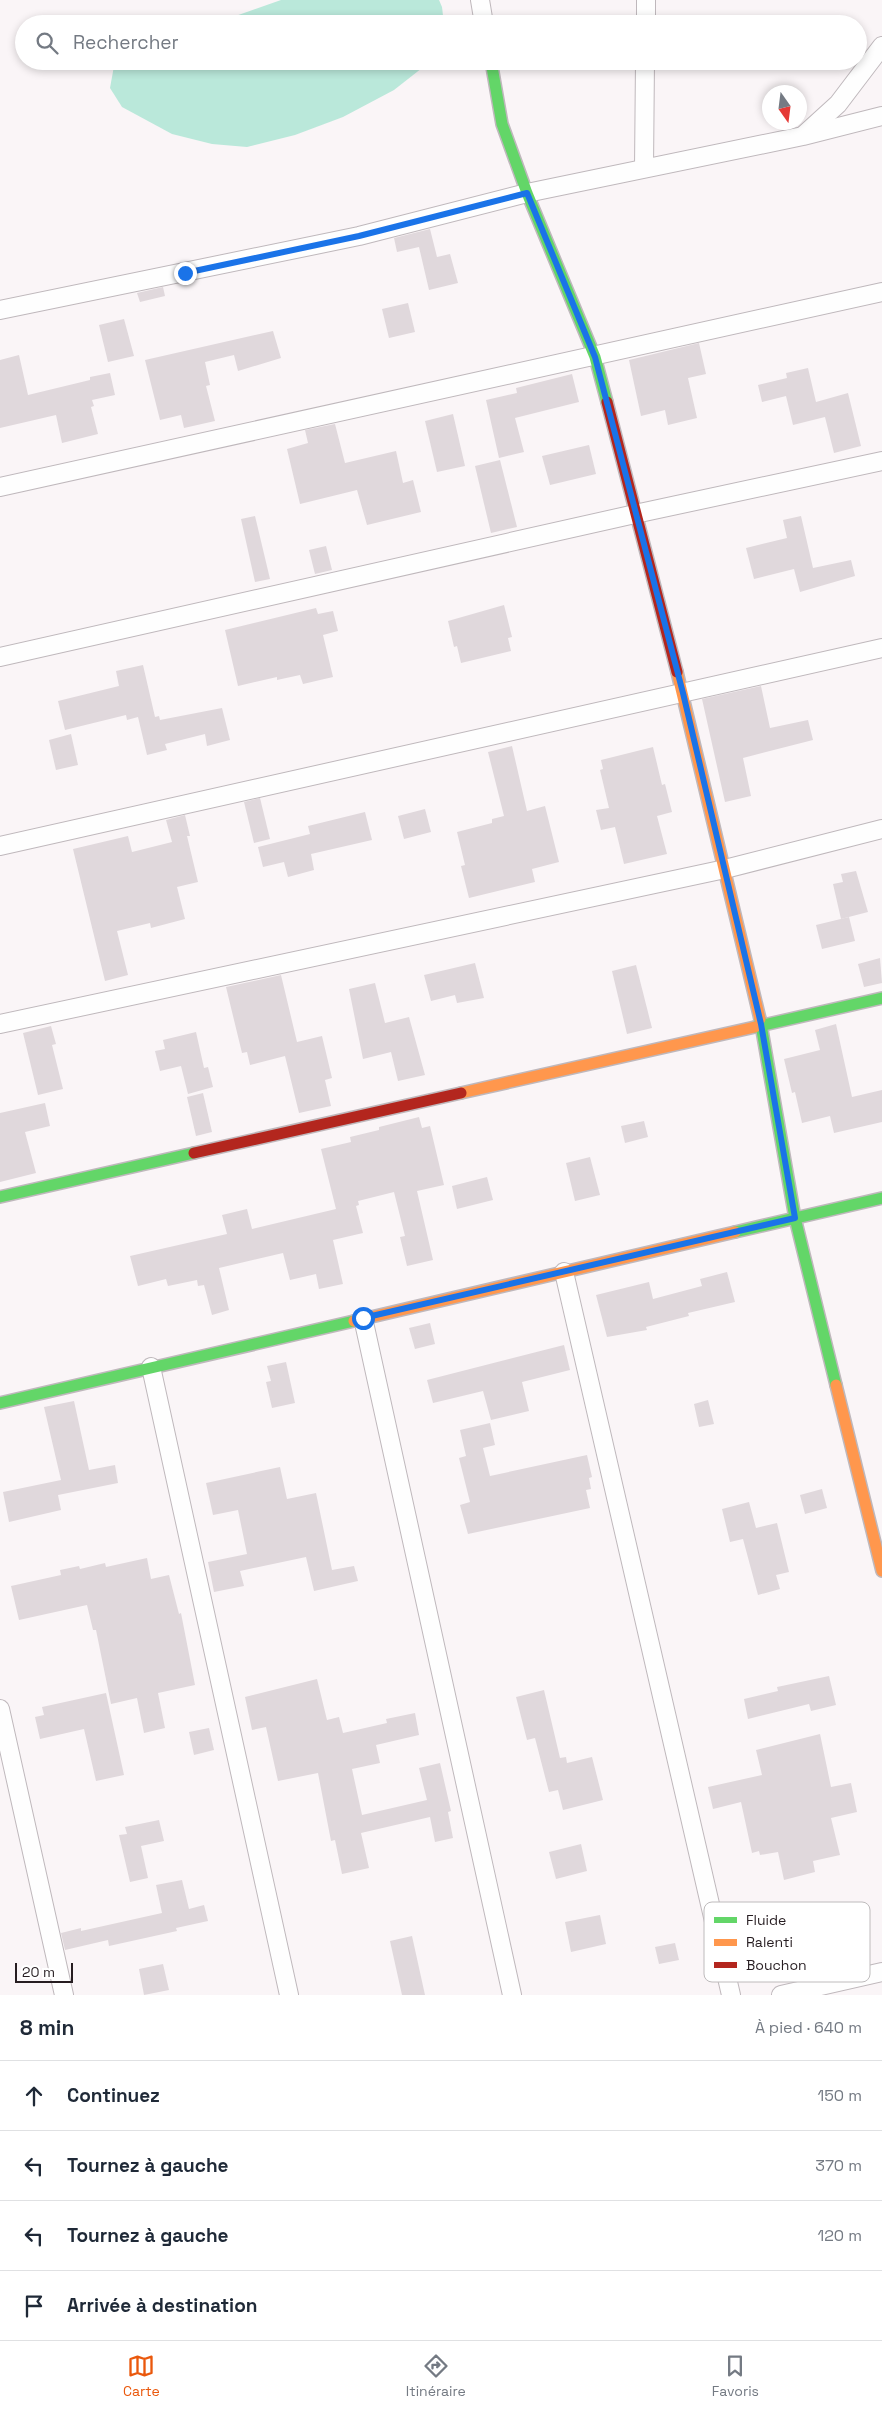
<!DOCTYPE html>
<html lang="fr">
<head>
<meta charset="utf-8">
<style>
  body { margin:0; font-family:"Space Grotesk",sans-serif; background:#f6f6f7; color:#1f2937 }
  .compass { position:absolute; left:762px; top:85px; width:45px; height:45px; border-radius:50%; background:#fff; box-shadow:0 2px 8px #0003; rotate:166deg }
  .scale { position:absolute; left:15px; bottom:12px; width:58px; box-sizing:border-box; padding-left:5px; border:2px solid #261d21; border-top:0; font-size:14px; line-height:18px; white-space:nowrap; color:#261d21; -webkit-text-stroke:4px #fff; paint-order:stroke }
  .stop { position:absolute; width:15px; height:15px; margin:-11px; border:4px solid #1a73e8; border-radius:50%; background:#fff }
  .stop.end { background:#1a73e8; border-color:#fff; box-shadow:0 1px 5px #0008 }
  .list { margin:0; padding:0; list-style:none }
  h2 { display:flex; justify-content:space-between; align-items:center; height:65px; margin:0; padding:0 20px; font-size:21px }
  h2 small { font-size:16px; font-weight:400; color:#747a83 }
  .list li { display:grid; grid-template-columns:32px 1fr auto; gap:15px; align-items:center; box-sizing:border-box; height:70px; padding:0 20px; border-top:1px solid #e0e1e3 }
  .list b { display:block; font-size:19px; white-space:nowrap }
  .list em { font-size:16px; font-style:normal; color:#747a83 }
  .icon { flex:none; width:28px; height:28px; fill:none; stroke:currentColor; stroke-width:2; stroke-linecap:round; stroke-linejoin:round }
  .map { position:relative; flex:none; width:882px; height:1995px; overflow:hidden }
  .search { position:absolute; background:#fff; box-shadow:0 2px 8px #0003; left:15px; right:15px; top:15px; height:55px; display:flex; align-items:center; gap:12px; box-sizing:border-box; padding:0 18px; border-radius:28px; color:#747a83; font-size:19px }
  .sheet { height:345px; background:#fff }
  nav { display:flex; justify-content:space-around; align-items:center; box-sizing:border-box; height:70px; border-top:1px solid #e0e1e3; background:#fff; font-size:14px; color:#747a83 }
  nav a { display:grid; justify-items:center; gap:2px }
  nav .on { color:#ea580c }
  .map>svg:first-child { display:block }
</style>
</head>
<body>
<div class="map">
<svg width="882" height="1995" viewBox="0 0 882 1995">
  <rect width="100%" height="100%" fill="#faf5f7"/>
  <g fill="#bae8da">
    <path d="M281 0H439L442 7 444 24H213Z"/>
    <path d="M120 61H431L394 90 343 117 295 135 247 147 212 144 172 134 122 107 110 88 114 66Z"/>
  </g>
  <g fill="#e0d8dc">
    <path d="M430 229 437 257 450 254 458 283 429 290 419 247 397 252 394 238Z"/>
    <path d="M163 287 165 296 140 302 137 293Z"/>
    <path d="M408 303 415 332 389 338 382 309Z"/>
    <path d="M124 319 134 356 108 362 99 325Z"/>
    <path d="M273 331 281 358 238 371 234 355 205 362 210 385 206 386 215 421 184 428 181 415 160 420 145 360Z"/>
    <path d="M699 343 706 374 688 378 697 418 668 425 665 410 641 416 629 360Z"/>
    <path d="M19 355 28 395 90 380V377L110 373 115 395 92 400 94 406 91 407 98 434 62 443 56 415 0 428V360Z"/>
    <path d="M808 368 816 402 848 393 861 446 834 453 825 417 793 425 786 396 762 402 758 385 787 378 786 373Z"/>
    <path d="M572 374 579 402 515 418 524 452 499 458 486 400 517 393 516 388Z"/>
    <path d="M453 414 465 466 437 472 425 421Z"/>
    <path d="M335 424 345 463 396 451 403 483 413 480 421 512 367 525 357 490 300 504 287 449 308 443 305 430Z"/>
    <path d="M589 445 596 474 550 485 542 456Z"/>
    <path d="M500 460 517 527 491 533 475 466Z"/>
    <path d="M255 516 270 579 255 582 241 519Z"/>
    <path d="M801 516 813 568 851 560 855 576 800 592 794 569 754 579 746 548 787 538 783 520Z"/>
    <path d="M326 546 332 570 315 574 309 550Z"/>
    <path d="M504 605 512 637 508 638 511 651 461 663 457 646 454 647 448 621Z"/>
    <path d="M316 608 318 614 333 611 338 631 323 635 333 677 303 684 300 675 277 680V677L238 686 225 630Z"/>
    <path d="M143 665 155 717 159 716 160 720 222 708 230 740 207 746 205 734 165 744 167 750 147 755 138 717 127 720 126 715 65 730 58 701 119 686 116 671Z"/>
    <path d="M761 686 770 728 808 720 813 740 743 758 751 796 725 802 702 699Z"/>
    <path d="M71 734 78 765 56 770 49 740Z"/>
    <path d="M512 746 527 811 545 806 559 862 532 869 535 882 469 898 461 866 465 865 457 832 492 823V819L504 816 488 752Z"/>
    <path d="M653 747 662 785 665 784 672 812 657 816 667 854 624 864 615 827 601 830 596 810 609 808 600 770 603 769 601 760Z"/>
    <path d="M260 798 270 839 254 843 244 802Z"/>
    <path d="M425 809 431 832 404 839 398 816Z"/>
    <path d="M365 812 372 840 311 854 314 870 288 877 284 862 263 867 258 847 310 834 308 826Z"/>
    <path d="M185 815 190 836H187L198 882 177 887 185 919 151 928 150 923 117 931 128 975 105 981 73 849 128 836 132 852 172 842 166 820Z"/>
    <path d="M856 871 868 912 841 919 833 884 843 882 841 874Z"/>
    <path d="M849 917 855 941 822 949 816 925Z"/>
    <path d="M880 958 882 983 864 987 858 964Z"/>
    <path d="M475 963 484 998 457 1003 455 995 431 1001 424 975Z"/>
    <path d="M636 965 652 1028 627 1034 612 971Z"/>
    <path d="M281 975 297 1042 322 1036 332 1078 325 1080 331 1106 299 1113 285 1056 250 1065 247 1052 242 1053 226 987Z"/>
    <path d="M375 983 385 1023 409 1017 425 1075 398 1081 391 1052 363 1059 349 989Z"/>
    <path d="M836 1024 852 1097 882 1090V1122L834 1133 830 1116 802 1123 795 1092 792 1093 784 1059 820 1050 815 1030Z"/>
    <path d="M51 1026 56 1044 52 1045 63 1089 38 1095 23 1033Z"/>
    <path d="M196 1032 204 1068 208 1067 213 1087 188 1094 181 1066 160 1071 155 1051 165 1049 163 1040Z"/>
    <path d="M203 1093 212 1132 196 1136 187 1097Z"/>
    <path d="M45 1103 50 1126 25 1132 36 1173 0 1182V1113Z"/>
    <path d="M419 1117 422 1128 430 1126 444 1185 417 1191 433 1260 407 1266 400 1237 405 1236 394 1192 358 1201 359 1205 356 1206 363 1233 333 1240 343 1284 319 1289 316 1274 290 1280 283 1253 219 1268 229 1310 212 1315 204 1285 198 1286 197 1280 168 1286 166 1279 138 1286 130 1256 227 1234 222 1215 247 1209 252 1229 336 1209 321 1149 351 1142 350 1137 379 1130V1127Z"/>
    <path d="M644 1121 648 1137 625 1143 621 1126Z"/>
    <path d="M590 1157 600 1195 575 1201 566 1163Z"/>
    <path d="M487 1177 493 1200 457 1209 452 1186Z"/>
    <path d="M727 1272 735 1302 688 1313 689 1316 646 1327 647 1330 607 1337 596 1295 649 1282 653 1299 702 1286 700 1279Z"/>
    <path d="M430 1323 435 1344 415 1349 409 1328Z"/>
    <path d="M564 1345 570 1370 522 1382 529 1411 491 1420 483 1391 433 1403 427 1380Z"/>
    <path d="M286 1362 295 1403 272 1408 266 1382 271 1381 267 1366Z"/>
    <path d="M708 1400 714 1424 699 1427 694 1404Z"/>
    <path d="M74 1401 89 1470 115 1465 118 1483 58 1495 61 1510 9 1522 3 1492 61 1480 44 1407Z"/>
    <path d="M490 1423 495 1445 483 1448 490 1476 587 1455 592 1477 589 1478 591 1489 586 1490 590 1508 468 1534 460 1505 470 1502 459 1458 466 1456 460 1430Z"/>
    <path d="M280 1467 287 1499 316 1493 332 1570 354 1566 358 1581 314 1591 306 1557 240 1571 244 1586 214 1592 208 1562 247 1554 238 1510 213 1515 206 1483Z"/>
    <path d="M822 1489 827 1508 805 1514 800 1495Z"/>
    <path d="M749 1502 756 1528 777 1523 789 1572 776 1575 780 1589 758 1595 743 1539 730 1542 722 1509Z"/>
    <path d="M147 1558 151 1579 169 1575 179 1614 181 1613 195 1685 158 1693 165 1728 144 1733 137 1698 111 1704 96 1630H93L87 1605 19 1620 11 1586 61 1575 60 1570 79 1566 80 1569 105 1563 106 1567Z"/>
    <path d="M829 1676 836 1705 811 1711 809 1704 748 1719 744 1699 778 1691 777 1687Z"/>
    <path d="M317 1679 327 1720 339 1717 343 1733 387 1723 386 1719 415 1713 419 1735 376 1745 380 1763 352 1769 362 1815 427 1800 419 1768 440 1763 451 1811 448 1812 453 1838 435 1842 430 1817 361 1833 369 1868 342 1874 335 1840 331 1841 318 1773 278 1781 266 1727 252 1730 245 1697Z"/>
    <path d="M544 1690 560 1758 566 1757 567 1763 592 1757 603 1800 563 1810 558 1790 549 1792 535 1738 527 1740 516 1697Z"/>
    <path d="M106 1693 124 1775 96 1781 84 1729 40 1739 35 1717 44 1715 42 1707Z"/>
    <path d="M209 1728 214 1750 194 1755 189 1732Z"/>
    <path d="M820 1734 831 1787 851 1783 857 1812 831 1818 840 1855 813 1861 815 1872 784 1880 778 1852 760 1855 759 1851 752 1853 741 1802 713 1809 708 1787 762 1775 756 1750Z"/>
    <path d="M159 1820 164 1841 141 1846 148 1878 130 1882 119 1835 127 1834 125 1827Z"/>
    <path d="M581 1844 587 1871 556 1879 549 1852Z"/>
    <path d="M182 1880 189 1909 204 1905 208 1921 176 1928 177 1931 109 1946 108 1940 65 1950 61 1933 81 1928V1931L162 1913 156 1885Z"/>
    <path d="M600 1915 606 1944 571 1952 565 1922Z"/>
    <path d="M412 1936 425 1995H402L390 1941Z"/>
    <path d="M675 1943 679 1960 659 1964 655 1947Z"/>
    <path d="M163 1964 169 1990 144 1995 139 1969Z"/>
  </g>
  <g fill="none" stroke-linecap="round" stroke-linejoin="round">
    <g stroke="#bfb8bc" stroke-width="20">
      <g id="street">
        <path d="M480 0 484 24"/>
        <path d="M646 24V0"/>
        <path d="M805 134 838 104 882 46"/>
        <path d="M644 168 645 61"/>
        <path d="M0 310 359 236 527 193 803 136 882 116"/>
        <path d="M0 487 882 292"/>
        <path d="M0 657 635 514 882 461"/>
        <path d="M0 846 882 648"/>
        <path d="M0 1024 725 869 882 829"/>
        <path d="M564 1272 731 1995"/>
        <path d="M363 1318 512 1995"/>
        <path d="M151 1367 289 1995"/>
        <path d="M0 1709 64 1995"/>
        <path d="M781 1995 882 1972"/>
      </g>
    </g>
    <g stroke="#bfb8bc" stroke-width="14">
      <g id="fast">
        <path d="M491 61 502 124 527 193 595 357 607 402"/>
        <path d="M760 1019 795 1218 836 1385"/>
        <path d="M755 1027 882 998"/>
        <path d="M0 1197 194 1153"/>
        <path d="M735 1232 882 1198"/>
        <path d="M0 1403 354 1321"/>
      </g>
    </g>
    <g stroke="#bfb8bc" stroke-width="14">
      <g id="slow">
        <path d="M677 672 760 1019"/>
        <path d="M461 1093 755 1027"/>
        <path d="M354 1321 735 1232"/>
        <path d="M836 1385 882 1571"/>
      </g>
    </g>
    <g stroke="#bfb8bc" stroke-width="14">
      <g id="jam">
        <path d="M607 402 677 672"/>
        <path d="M194 1153 461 1093"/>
      </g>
    </g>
    <use href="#street" stroke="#fefefe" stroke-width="18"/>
    <use href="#fast" stroke="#63d668" stroke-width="11"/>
    <use href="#slow" stroke="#ff974d" stroke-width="11"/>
    <use href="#jam" stroke="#b3261e" stroke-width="11"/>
  </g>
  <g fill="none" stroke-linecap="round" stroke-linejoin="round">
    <path stroke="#1a73e8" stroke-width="6" d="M185 273 359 236 527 193 595 357 683 693 761 1024 795 1218 363 1318"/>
  </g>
  <rect x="704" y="1902" width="166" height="80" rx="8" fill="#fff" stroke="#bebbbc" stroke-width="1"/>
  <rect x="714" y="1917" width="23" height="6" fill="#63d668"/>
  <rect x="714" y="1939" width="23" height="7" fill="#ff974d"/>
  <rect x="714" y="1962" width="23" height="6" fill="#b3261e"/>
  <g font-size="14" fill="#261d21">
    <text x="746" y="1925">Fluide</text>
    <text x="746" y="1947">Ralenti</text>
    <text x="746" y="1970">Bouchon</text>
  </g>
</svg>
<svg class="compass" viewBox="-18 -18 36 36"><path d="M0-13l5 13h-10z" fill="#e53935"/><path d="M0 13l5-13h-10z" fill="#747a83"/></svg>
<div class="scale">20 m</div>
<div class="stop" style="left:363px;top:1318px"></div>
<div class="stop end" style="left:185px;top:273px"></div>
<div class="search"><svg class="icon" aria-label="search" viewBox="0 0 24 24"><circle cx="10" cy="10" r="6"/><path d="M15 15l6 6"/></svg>Rechercher</div>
</div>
<section class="sheet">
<h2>8 min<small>À pied · 640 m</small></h2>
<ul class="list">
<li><svg class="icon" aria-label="ahead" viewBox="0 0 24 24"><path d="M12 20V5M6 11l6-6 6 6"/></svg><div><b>Continuez</b></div><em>150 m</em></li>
<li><svg class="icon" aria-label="left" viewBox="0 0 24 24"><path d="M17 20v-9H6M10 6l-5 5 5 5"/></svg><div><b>Tournez à gauche</b></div><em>370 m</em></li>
<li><svg class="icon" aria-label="left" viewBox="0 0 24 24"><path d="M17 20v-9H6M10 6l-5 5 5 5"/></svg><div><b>Tournez à gauche</b></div><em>120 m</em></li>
<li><svg class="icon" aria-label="arrive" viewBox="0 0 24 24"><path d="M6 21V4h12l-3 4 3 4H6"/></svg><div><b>Arrivée à destination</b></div></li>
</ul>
</section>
<nav>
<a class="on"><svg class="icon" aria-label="map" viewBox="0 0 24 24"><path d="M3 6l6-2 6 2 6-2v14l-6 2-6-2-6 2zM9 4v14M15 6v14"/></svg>Carte</a>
<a><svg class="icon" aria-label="directions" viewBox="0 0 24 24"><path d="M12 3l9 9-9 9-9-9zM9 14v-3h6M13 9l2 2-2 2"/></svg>Itinéraire</a>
<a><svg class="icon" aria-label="saved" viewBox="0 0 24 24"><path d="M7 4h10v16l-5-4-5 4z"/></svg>Favoris</a>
</nav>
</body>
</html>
